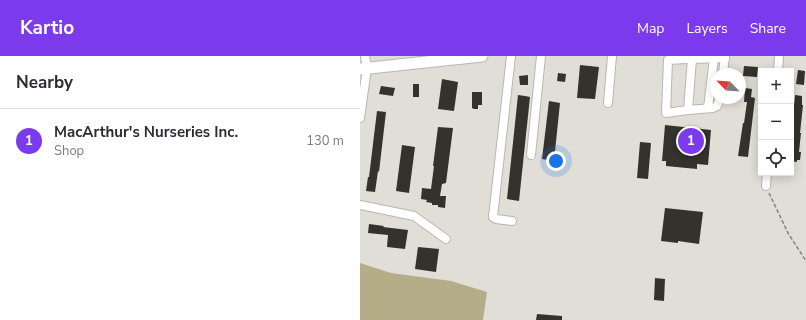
<!DOCTYPE html>
<html lang="en">
<head>
<meta charset="utf-8">
<style>
  body { margin:0; font-family:"Nunito Sans",sans-serif; background:#f7f7f7; color:#2b2b33 }
  .controls { position:absolute; right:12px; top:12px; display:grid; overflow:hidden; border-radius:0px; box-shadow:0 2px 10px #0003 }
  .controls button { width:36px; height:36px; display:grid; place-items:center; padding:0; border:0; border-bottom:1px solid #e1e1e2; background:#fff; color:#2b2b33; font:20px sans-serif }
  .compass { position:absolute; left:350px; top:12px; width:36px; height:36px; border-radius:50%; background:#fff; box-shadow:0 2px 10px #0003; rotate:295deg }
  .you { position:absolute; left:196px; top:105px; width:14px; height:14px; margin:-10px; border:3px solid #fff; border-radius:50%; background:#1a73e8; box-shadow:0 0 0 6px #1a73e833 }
  .badge { display:grid; place-items:center; width:26px; height:26px; border-radius:50%; background:#7c3aed; color:#fff; font-size:13px; font-weight:700 }
  .pin { position:absolute; translate:-50% -50%; border:2px solid #fff; box-shadow:0 1px 4px #0006 }
  .list { margin:0; padding:0; list-style:none }
  h2 { display:flex; justify-content:space-between; align-items:center; height:52px; margin:0; padding:0 16px; font-size:17px }
  h2 small { font-size:13px; font-weight:400; color:#7c7c81 }
  .list li { display:grid; grid-template-columns:26px 1fr auto; gap:12px; align-items:center; box-sizing:border-box; height:64px; padding:0 16px; border-top:1px solid #e1e1e2 }
  .list b { display:block; font-size:15px; white-space:nowrap }
  .list p { margin:0; font-size:13px; white-space:nowrap; color:#7c7c81 }
  .list em { font-size:13px; font-style:normal; color:#7c7c81 }
  .icon { flex:none; width:22px; height:22px; fill:none; stroke:currentColor; stroke-width:2; stroke-linecap:round; stroke-linejoin:round }
  .map { position:relative; flex:none; width:446px; height:264px; overflow:hidden }
  header { display:flex; align-items:center; gap:24px; box-sizing:border-box; height:56px; padding:0 20px; background:#7c3aed; color:#fff }
  header strong { font-size:19px }
  nav { display:flex; gap:22px; margin-inline-start:auto; font-size:14px }
  main { display:flex }
  aside { flex:1; background:#fff }
  .map>svg:first-child { display:block }
</style>
</head>
<body>
<header>
<strong>Kartio</strong>
<nav><a>Map</a><a>Layers</a><a>Share</a></nav>
</header>
<main>
<aside>
<h2>Nearby<small></small></h2>
<ul class="list">
<li><span class="badge">1</span><div><b>MacArthur's Nurseries Inc.</b><p>Shop</p></div><em>130 m</em></li>
</ul>
</aside>
<div class="map">
<svg width="446" height="264" viewBox="0 0 446 264">
  <rect width="100%" height="100%" fill="#e0ded6"/>
  <path fill="#b4ad87" d="M0 207 31 217 91 225 127 236 123 264H0Z"/>
  <g fill="#33322c">
    <path d="M220 9 239 11 235 43 217 42Z"/>
    <path d="M384 10 398 11 397 21 383 20Z"/>
    <path d="M438 14 445 15 444 29 436 28Z"/>
    <path d="M198 17 206 18 205 26 197 25Z"/>
    <path d="M168 19V29H160L159 20Z"/>
    <path d="M82 23 98 26 94 55 78 53Z"/>
    <rect x="53" y="28" width="6" height="13"/>
    <path d="M21 30 35 32 33 40 19 38Z"/>
    <path d="M385 32 392 33 391 41 395 42 388 101 378 100 383 67H384L387 46H384Z"/>
    <path d="M112 36H122V49H118V53H114L112 52Z"/>
    <path d="M158 39 165 40 170 41 159 145 147 143Z"/>
    <path d="M435 39 442 40V49H443L440 77H441L439 96H441L440 104H437V106L431 105V71L432 61H433Z"/>
    <path d="M189 45 200 47 194 105 182 103Z"/>
    <path d="M17 55 26 56 19 116 18 115 15 136 6 135 8 121H9Z"/>
    <path d="M305 69 351 74 348 109 337 108V113L306 110V105H302Z"/>
    <path d="M78 71 93 72 86 127 82 128 80 140H86L85 152 78 151V149H72V147L66 146 67 144 61 143 62 132 71 133 74 110H73Z"/>
    <path d="M280 86 291 87 288 123 277 122Z"/>
    <path d="M42 89 55 91 49 137 36 135Z"/>
    <path d="M305 152 343 156 339 188 318 185V187L301 185Z"/>
    <path d="M9 168 24 170 23 171 48 174 45 193 27 191 28 179 8 177Z"/>
    <path d="M58 191 79 193 76 216 55 213Z"/>
    <path d="M295 222 305 223 304 245 294 244Z"/>
    <path d="M177 258 202 260V264H176Z"/>
  </g>
  <g fill="none" stroke-linecap="round" stroke-linejoin="round">
    <g stroke="#b8b7af" stroke-width="10">
      <g id="minor">
        <path d="M151 0 133 161 136 163 152 165"/>
        <path d="M418 15 419 0"/>
        <path d="M363 18 365 0"/>
        <path d="M360 42 357 50 353 52 328 54 306 57 308 4 326 3 365 2"/>
        <path d="M248 47 252 0"/>
        <path d="M348 52 354 2"/>
        <path d="M328 54 332 3"/>
        <path d="M0 62 7 12 5 0"/>
        <path d="M171 99 181 0"/>
        <path d="M406 130 407 117"/>
        <path d="M0 149 54 160 86 183"/>
      </g>
    </g>
    <g stroke="#b8b7af" stroke-width="13">
      <path id="major" d="M0 13 122 0"/>
    </g>
    <path stroke="#868580" stroke-width="1.5" stroke-dasharray="4 2" stroke-linecap="butt" d="M409 137 428 177 446 205"/>
    <use href="#minor" stroke="#fff" stroke-width="8"/>
    <use href="#major" stroke="#fff" stroke-width="11"/>
  </g>
</svg>
<div class="controls">
<button>+</button>
<button>−</button>
<button><svg class="icon" aria-label="locate" viewBox="0 0 24 24"><circle cx="12" cy="12" r="6"/><path d="M12 2v4M12 18v4M2 12h4M18 12h4"/></svg></button>
</div>
<svg class="compass" viewBox="-18 -18 36 36"><path d="M0-13l5 13h-10z" fill="#e53935"/><path d="M0 13l5-13h-10z" fill="#7c7c81"/></svg>
<div class="you"></div>
<div class="pin badge" style="left:331px;top:85px">1</div>
</div>
</main>
</body>
</html>
